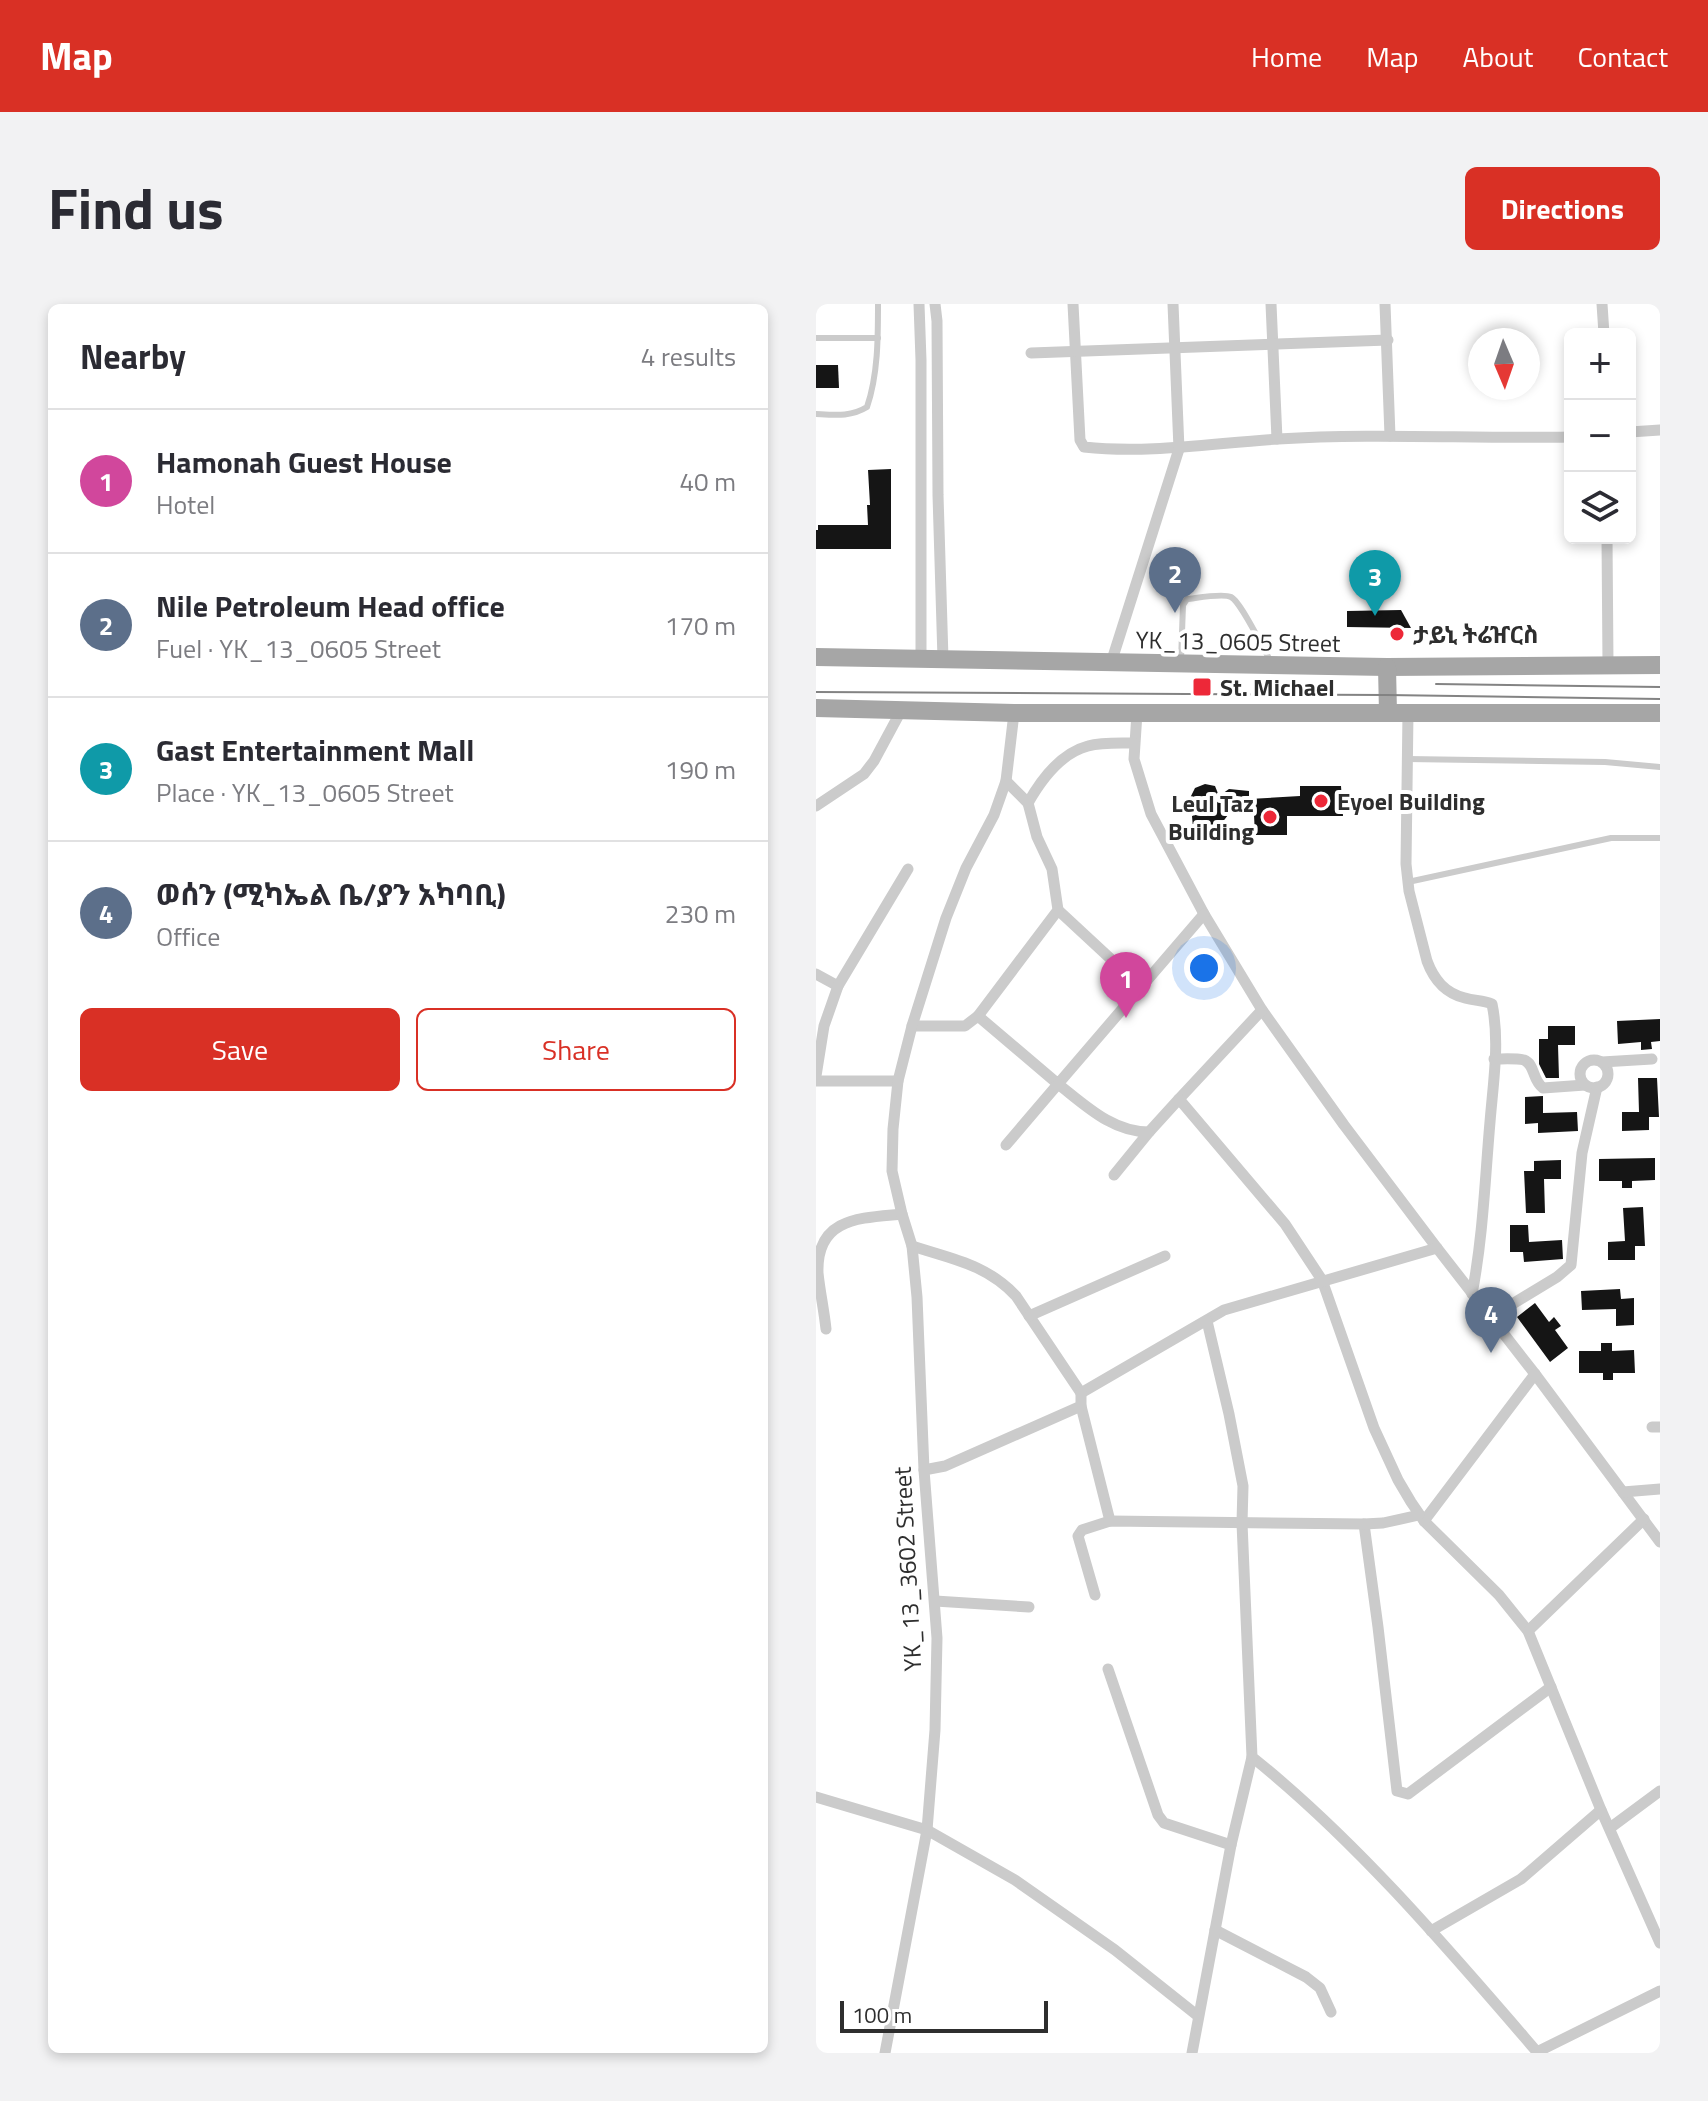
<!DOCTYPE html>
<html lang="en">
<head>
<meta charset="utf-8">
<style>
  body { margin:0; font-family:"Titillium Web","Noto Sans Ethiopic",sans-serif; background:#f2f2f3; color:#2b2b33 }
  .controls { position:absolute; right:24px; top:24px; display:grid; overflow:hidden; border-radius:12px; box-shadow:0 4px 12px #0003 }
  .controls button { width:72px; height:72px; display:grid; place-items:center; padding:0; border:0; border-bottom:2px solid #e1e1e2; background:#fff; color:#2b2b33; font:40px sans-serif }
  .compass { position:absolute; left:652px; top:24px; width:72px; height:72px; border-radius:50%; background:#fff; box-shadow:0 4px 12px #0003; rotate:178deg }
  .scale { position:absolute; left:24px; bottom:20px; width:208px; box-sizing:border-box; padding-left:8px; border:4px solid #2e2e2e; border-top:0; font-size:22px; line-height:28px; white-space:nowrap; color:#2e2e2e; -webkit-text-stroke:6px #fff; paint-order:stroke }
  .you { position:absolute; left:388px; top:664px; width:28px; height:28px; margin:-20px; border:6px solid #fff; border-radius:50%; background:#1a73e8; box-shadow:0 0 0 12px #1a73e833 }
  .badge { display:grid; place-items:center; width:52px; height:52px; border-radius:50%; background:#d93025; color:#fff; font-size:26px; font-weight:700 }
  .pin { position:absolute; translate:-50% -66px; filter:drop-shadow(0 2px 4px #0008) }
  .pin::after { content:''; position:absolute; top:42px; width:28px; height:24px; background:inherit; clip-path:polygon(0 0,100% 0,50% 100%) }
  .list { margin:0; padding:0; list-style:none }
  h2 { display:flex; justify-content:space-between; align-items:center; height:104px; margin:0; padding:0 32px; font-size:34px }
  h2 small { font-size:26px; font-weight:400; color:#7c7c81 }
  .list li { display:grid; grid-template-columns:52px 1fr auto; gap:24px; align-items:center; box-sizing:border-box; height:144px; padding:0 32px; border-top:2px solid #e1e1e2 }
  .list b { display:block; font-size:30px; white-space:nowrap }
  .list p { margin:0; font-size:26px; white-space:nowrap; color:#7c7c81 }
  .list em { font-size:26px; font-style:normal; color:#7c7c81 }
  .actions { display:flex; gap:16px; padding:24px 32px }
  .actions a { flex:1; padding:18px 0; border:2px solid #d93025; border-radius:12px; text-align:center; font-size:28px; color:#d93025 }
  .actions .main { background:#d93025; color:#fff }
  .icon { flex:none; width:44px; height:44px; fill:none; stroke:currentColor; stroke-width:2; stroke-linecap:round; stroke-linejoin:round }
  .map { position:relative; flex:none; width:844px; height:1749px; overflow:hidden; border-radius:12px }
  header { display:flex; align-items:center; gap:48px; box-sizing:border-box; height:112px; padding:0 40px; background:#d93025; color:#fff }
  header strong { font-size:38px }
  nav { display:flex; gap:44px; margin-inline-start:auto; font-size:28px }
  .intro { display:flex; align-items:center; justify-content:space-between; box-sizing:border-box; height:192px; padding:0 48px }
  h1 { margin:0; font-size:56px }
  .button { padding:20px 36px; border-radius:12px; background:#d93025; color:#fff; font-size:28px; font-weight:700 }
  main { display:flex; gap:48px; padding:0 48px }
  aside { flex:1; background:#fff; border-radius:12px; box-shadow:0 4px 12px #0003 }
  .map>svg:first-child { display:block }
</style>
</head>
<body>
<header>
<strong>Map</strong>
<nav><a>Home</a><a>Map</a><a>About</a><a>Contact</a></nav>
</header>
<div class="intro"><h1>Find us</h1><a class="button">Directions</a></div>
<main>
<aside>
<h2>Nearby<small>4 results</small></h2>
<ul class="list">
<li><span class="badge" style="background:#d1479c">1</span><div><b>Hamonah Guest House</b><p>Hotel</p></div><em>40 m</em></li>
<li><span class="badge" style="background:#5c6f8a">2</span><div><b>Nile Petroleum Head office</b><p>Fuel · YK_13_0605 Street</p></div><em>170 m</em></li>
<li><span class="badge" style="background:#0f9aa8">3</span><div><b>Gast Entertainment Mall</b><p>Place · YK_13_0605 Street</p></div><em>190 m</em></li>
<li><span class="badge" style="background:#5c6f8a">4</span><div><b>ወሰን (ሚካኤል ቤ/ያን አካባቢ)</b><p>Office</p></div><em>230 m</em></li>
</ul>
<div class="actions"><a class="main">Save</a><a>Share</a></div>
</aside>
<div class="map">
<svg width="844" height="1749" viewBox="0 0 844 1749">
  <rect width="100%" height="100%" fill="#fff"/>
  <g fill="#151515">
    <path d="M0 61H22L23 84H0Z"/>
    <path d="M75 165V245H0V226H2V221H52L51 201H54L52 166Z"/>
    <path d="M585 306 595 324 531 323V307Z"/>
    <path d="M389 480 399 482 403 492 413 485 433 487V495L484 492V482H525L527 512H471V531H439L438 511H412L402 524H377L376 512 381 508 374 494 379 484Z"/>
    <path d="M844 715V737L835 738 836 745 825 746V738L802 740 801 717Z"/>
    <path d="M732 722H759V741H742L743 774H730L723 760V735H732Z"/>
    <path d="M822 774H841L843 813H833V826L806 827V808H823Z"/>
    <path d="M727 792V809L761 808 762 827 722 829V819L709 820V793Z"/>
    <path d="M839 854V876L816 877V884H806V877H783V855Z"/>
    <path d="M745 856V875H728L729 909H710L708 867H718V857Z"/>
    <path d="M827 903 829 942H819V956H792V938L809 937 807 904Z"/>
    <path d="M694 921H712L713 938 746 936 747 955 708 958 707 948H694Z"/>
    <path d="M804 985 805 995 818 994V1021L800 1022V1005L766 1006 765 987Z"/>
    <path d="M719 999 733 1018 738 1013 745 1022 739 1026 752 1044 734 1058 701 1013Z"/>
    <path d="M785 1039H796V1047L818 1046 819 1069H797V1076H787V1069H763V1047H785Z"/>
  </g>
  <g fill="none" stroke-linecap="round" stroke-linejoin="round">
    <g stroke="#cbcbcb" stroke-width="6">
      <path d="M0 34H62"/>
      <path d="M0 110C19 111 35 113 51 103 62 71 62 34 62 0"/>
      <path d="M365 357 367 301 371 295C381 294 407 289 415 293 425 298 448 346 455 358"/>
      <path d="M591 455 789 458 844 463"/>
      <path d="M592 578 795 534H844"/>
    </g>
    <g stroke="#cbcbcb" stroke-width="11">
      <path d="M103 0 105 56V355"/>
      <path d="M119 0 121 17 122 191 127 355"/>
      <path d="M257 0 264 136 268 143C333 150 397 139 462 135 560 129 657 135 754 133"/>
      <path d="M455 0 461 135"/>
      <path d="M569 0 574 132"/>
      <path d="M786 0 788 30"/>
      <path d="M215 49 572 36"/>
      <path d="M814 128 844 126"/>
      <path d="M791 234 792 360"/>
      <path d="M295 359 363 145 357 0"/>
      <path d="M321 409 318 455 335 510 388 610 446 706 528 821 621 944 719 1070 844 1238"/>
      <path d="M592 409 590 560 593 587 611 657C618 676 629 689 649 694 659 697 667 696 676 700 684 738 677 780 674 818 669 875 667 933 656 990"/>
      <path d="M212 499C225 476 245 449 272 442 286 438 303 439 318 439"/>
      <path d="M0 502 48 470 58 457 86 405"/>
      <path d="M242 606 325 683"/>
      <path d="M0 670 22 682"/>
      <path d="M446 706 363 795 469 920 506 976 558 1124 582 1176 595 1198 608 1217 683 1291 712 1327 785 1506 844 1639"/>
      <path d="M162 712 242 606 236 565 221 533 212 499 190 477"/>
      <path d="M96 722H149L162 712 242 780 388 610"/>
      <path d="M678 755C687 755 699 754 708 756 719 760 716 776 727 784L769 781"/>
      <circle cx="778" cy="770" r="14"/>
      <path d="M786 758 836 755"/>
      <path d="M0 772 8 722 22 682 92 565"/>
      <path d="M0 777H82"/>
      <path d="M190 841 242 780C269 801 296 828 333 828L363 795"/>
      <path d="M298 871 333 828"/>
      <path d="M96 942C136 955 170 960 200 992L265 1089 408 1006 621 944"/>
      <path d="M213 1012 349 952"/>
      <path d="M675 1013 741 973 755 961 766 849 781 783"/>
      <path d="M391 1017 413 1110 427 1182 426 1219 436 1453C541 1537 634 1647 722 1749"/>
      <path d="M10 1025C8 1006 4 988 2 969 0 913 45 914 86 910"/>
      <path d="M265 1102 294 1217"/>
      <path d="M836 1123H844"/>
      <path d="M108 1166 129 1162 265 1102V1089"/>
      <path d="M807 1188 844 1185"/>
      <path d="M608 1217 719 1070"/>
      <path d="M548 1220 562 1323 581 1487 592 1490 735 1383"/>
      <path d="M279 1291 262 1232 266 1226 294 1217 548 1220 567 1219 603 1211"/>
      <path d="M119 1297 213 1303"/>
      <path d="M712 1327 828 1215"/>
      <path d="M292 1365 342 1511 348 1519 415 1541"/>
      <path d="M0 1493 111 1526 199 1576 299 1646 382 1712"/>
      <path d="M794 1524 844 1487"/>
      <path d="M399 1626 490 1673 504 1684 515 1708"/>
      <path d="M615 1627 705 1575 785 1506"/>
      <path d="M721 1748 844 1687"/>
      <path d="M69 1749 111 1526 119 1426 121 1334 108 1166 101 993 96 942 86 910 76 867 77 825 82 777 96 722 130 614 150 564 178 511 190 477 198 409"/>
      <path d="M376 1749 415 1541 436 1453"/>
    </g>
    <g stroke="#a6a6a6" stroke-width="18">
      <path d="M0 353 571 363 844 361"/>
      <path d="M571 363 572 409"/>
      <path d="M0 404 198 409H844"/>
    </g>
    <g stroke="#838383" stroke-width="2">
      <path d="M620 380 844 383"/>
      <path d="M0 388 571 391 844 395"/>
    </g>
  </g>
  <g fill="#ed2838" stroke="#fff" stroke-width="3">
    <circle cx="581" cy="330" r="8"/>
    <rect x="376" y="373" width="20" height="20" rx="4"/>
    <circle cx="505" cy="497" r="8"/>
    <circle cx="454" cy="513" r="8"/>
  </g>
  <g text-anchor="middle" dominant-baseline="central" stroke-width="8" stroke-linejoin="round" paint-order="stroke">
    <g font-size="24" font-weight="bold" fill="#2e2e2e" stroke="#fff" text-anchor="start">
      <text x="597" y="330">ታይኒ ትሬዠርስ</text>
      <text x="404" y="383">St. Michael</text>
      <text x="521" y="497">Eyoel Building</text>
      <text x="438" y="499" text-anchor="end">Leul Taz<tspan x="438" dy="28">Building</tspan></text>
    </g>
    <g font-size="24" fill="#2e2e2e" stroke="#fff">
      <text transform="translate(422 337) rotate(1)">YK_13_0605 Street</text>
      <text transform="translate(91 1265) rotate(-93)">YK_13_3602 Street</text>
    </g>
  </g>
</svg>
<div class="controls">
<button>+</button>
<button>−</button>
<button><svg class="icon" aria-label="layers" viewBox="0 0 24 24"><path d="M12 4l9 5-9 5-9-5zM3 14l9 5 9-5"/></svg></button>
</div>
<svg class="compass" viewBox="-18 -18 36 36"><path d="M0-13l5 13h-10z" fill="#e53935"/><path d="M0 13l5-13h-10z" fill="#7c7c81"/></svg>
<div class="scale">100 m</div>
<div class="you"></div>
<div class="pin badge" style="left:310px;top:714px;background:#d1479c">1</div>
<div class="pin badge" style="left:359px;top:309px;background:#5c6f8a">2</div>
<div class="pin badge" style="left:559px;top:312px;background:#0f9aa8">3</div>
<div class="pin badge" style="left:675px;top:1049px;background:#5c6f8a">4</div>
</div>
</main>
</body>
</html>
